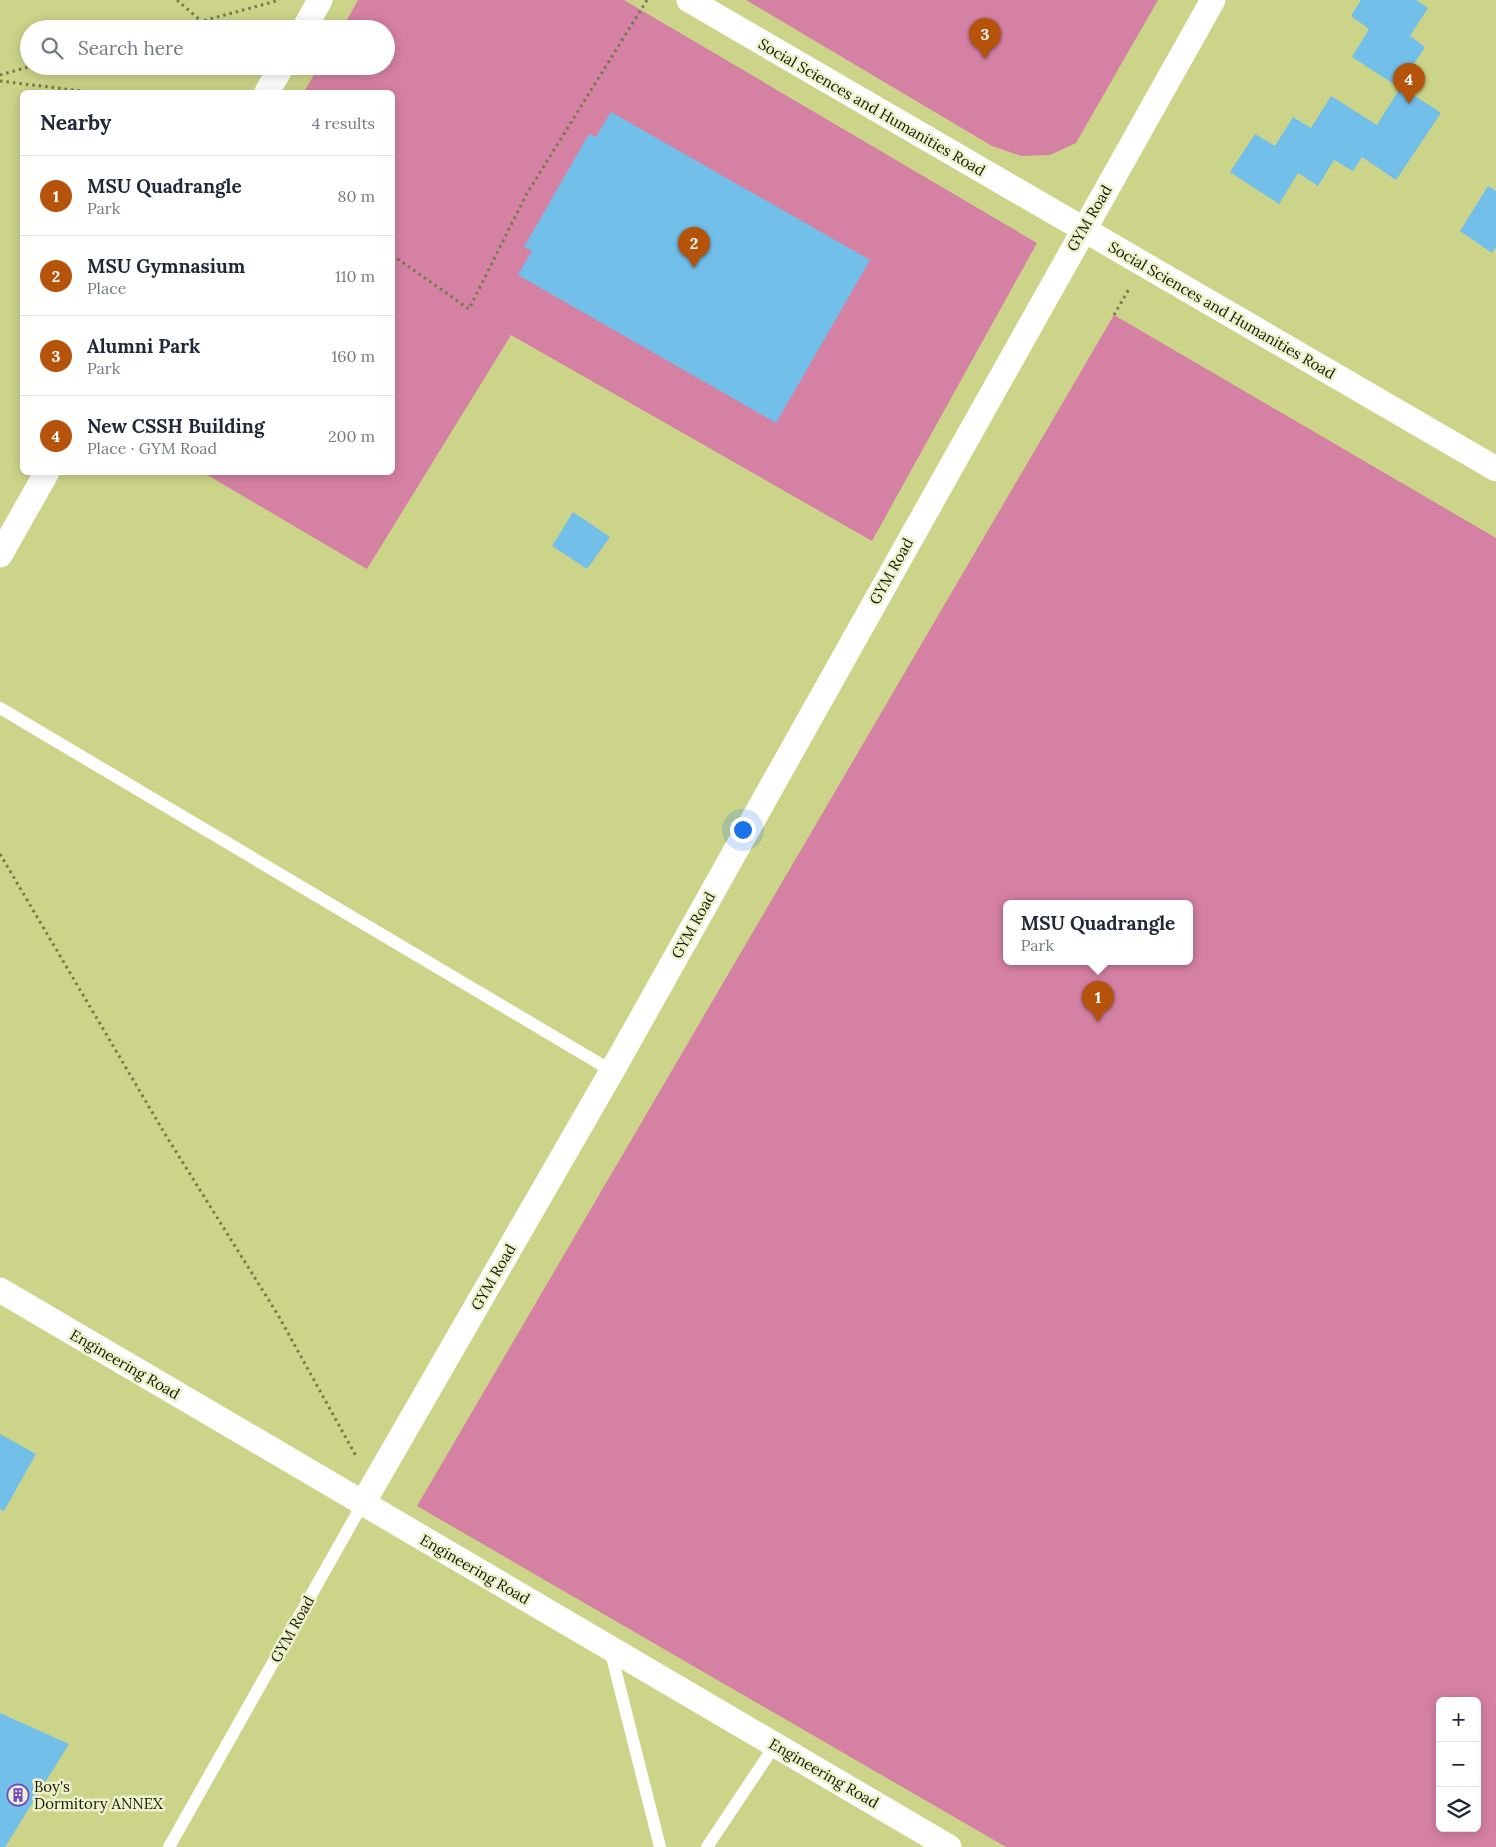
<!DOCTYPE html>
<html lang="en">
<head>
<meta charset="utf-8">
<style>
  body { margin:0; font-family:Lora,serif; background:#f6f6f7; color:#1f2937 }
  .controls { position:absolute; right:15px; bottom:15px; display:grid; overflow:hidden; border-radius:8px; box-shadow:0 2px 12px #0003 }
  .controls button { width:45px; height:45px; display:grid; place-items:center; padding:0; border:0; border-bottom:1px solid #e0e1e3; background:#fff; color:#1f2937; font:25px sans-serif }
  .you { position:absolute; left:742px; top:829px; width:18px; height:18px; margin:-12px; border:4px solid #fff; border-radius:50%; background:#1a73e8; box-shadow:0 0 0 8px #1a73e833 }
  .badge { display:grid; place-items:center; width:32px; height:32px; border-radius:50%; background:#b45309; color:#fff; font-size:16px; font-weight:700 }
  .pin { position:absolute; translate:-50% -41px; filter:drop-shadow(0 1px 2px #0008) }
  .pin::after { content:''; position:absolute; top:26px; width:18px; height:15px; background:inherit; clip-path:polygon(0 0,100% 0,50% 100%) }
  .popup { position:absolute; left:1003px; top:900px; width:190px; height:65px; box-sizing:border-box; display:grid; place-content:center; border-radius:8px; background:#fff; filter:drop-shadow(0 1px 4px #0005); font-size:16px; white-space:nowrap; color:#747a83 }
  .popup b { font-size:19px; color:#1f2937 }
  .popup::after { content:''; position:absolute; left:50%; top:100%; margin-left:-10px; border:10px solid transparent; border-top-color:#fff }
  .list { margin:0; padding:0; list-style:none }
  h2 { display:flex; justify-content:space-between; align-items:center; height:65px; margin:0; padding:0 20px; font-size:21px }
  h2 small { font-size:16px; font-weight:400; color:#747a83 }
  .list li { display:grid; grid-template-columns:32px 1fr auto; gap:15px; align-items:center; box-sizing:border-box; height:80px; padding:0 20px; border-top:1px solid #e0e1e3 }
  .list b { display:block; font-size:19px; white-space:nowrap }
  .list p { margin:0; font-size:16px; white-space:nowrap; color:#747a83 }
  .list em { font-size:16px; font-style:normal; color:#747a83 }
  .icon { flex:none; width:28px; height:28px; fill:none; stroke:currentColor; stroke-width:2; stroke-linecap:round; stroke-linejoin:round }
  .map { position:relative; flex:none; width:1496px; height:1847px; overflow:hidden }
  .search { position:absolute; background:#fff; box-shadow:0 2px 12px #0003; left:20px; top:20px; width:375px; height:55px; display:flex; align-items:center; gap:12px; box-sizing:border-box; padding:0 18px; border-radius:28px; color:#747a83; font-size:19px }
  .panel { position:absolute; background:#fff; box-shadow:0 2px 12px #0003; left:20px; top:90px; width:375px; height:385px; border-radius:8px }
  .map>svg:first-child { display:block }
</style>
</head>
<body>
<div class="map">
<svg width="1496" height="1847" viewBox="0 0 1496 1847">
  <rect width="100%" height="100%" fill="#ccd489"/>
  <g fill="#d581a4" fill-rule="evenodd">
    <path d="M358 0H624L1037 243 872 541 511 335 367 569 204 473 392 472V92H304L319 66H386V29H342Z"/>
    <path d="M746 0H1158L1076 143 1050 155 1021 156 992 146Z"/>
    <path d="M1114 315 1496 538V1847H1006L417 1506ZM1007 903H1189V961H1007ZM1440 1701H1477V1828H1440Z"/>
  </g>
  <g fill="#72bfe9">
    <path d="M1361 0H1416L1428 8 1410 36 1425 47 1403 81 1409 86 1406 90 1441 113 1396 180 1362 157 1353 171 1334 160 1318 186 1298 173 1279 204 1230 172 1255 134 1275 146 1293 117 1311 128 1331 96 1377 125 1400 88 1352 57 1369 29 1351 16Z"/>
    <path d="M611 112 870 260 776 423 518 275 532 251 524 247 589 134 596 137Z"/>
    <path d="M1488 186 1496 191V247L1492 253 1460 231Z"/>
    <path d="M573 512 610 537 587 569 552 546Z"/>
    <path d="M0 1434 36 1454 4 1511 0 1509Z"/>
    <path d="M0 1713 69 1744 5 1847H0Z"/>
  </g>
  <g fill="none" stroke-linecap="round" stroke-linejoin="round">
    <g stroke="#747a46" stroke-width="3" stroke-dasharray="2.5 4" stroke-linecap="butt">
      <path d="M177 0 201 21"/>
      <path d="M173 29 280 0"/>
      <path d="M0 75 32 66"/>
      <path d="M0 81 90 92"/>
      <path d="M392 255 469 309 526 195 647 0"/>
      <path d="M1114 315 1129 289"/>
      <path d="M0 854 165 1134 278 1315 356 1456"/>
    </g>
    <g stroke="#fff" stroke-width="12">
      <path d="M0 708 612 1071"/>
      <path d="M610 1649 660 1847"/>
      <path d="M169 1847 363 1503"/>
      <path d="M707 1847 775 1745"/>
    </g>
    <g stroke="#fff" stroke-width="25">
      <path d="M689 0 1496 469"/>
      <path d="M304 29 320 0"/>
      <path d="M267 92 282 66"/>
      <path d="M0 555 47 472"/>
      <path d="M0 1290 949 1847"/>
      <path d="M363 1503 612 1071 1213 0"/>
    </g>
  </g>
  <defs>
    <g id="building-ring" transform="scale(1.125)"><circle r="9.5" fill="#edf2cd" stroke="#714ac3" stroke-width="1.5"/><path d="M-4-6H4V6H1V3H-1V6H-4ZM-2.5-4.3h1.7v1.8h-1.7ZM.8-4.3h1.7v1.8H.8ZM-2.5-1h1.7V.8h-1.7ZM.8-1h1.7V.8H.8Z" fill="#714ac3"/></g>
  </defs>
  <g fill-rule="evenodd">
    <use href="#building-ring" x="18" y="1795"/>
  </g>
  <g text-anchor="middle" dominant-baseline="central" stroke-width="5" stroke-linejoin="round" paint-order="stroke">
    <g font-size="15" fill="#181b00" stroke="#edf2cd">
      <text transform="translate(872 107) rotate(30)">Social Sciences and Humanities Road</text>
      <text transform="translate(1089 218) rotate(-60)">GYM Road</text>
      <text transform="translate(1222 310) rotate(30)">Social Sciences and Humanities Road</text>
      <text transform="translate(891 571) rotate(-61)">GYM Road</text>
      <text transform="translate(693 925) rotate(-61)">GYM Road</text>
      <text transform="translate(493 1277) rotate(-60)">GYM Road</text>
      <text transform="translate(125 1364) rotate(30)">Engineering Road</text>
      <text transform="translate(475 1569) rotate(30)">Engineering Road</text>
      <text transform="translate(292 1629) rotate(-61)">GYM Road</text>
      <text transform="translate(824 1773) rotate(30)">Engineering Road</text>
    </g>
    <g font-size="15" fill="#181b00" stroke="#edf2cd" text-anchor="start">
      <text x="34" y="1786">Boy's<tspan x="34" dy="17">Dormitory ANNEX</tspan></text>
    </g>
  </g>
</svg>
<div class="controls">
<button>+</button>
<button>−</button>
<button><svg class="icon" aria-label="layers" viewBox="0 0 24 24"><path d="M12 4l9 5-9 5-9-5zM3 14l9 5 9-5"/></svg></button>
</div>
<div class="you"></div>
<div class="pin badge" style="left:1098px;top:1022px">1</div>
<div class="popup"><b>MSU Quadrangle</b>Park</div>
<div class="pin badge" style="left:694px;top:268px">2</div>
<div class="pin badge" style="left:985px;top:59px">3</div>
<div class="pin badge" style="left:1409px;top:104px">4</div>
<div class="search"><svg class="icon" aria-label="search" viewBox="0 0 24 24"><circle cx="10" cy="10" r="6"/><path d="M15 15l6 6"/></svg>Search here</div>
<section class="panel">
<h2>Nearby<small>4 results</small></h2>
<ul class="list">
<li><span class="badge">1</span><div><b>MSU Quadrangle</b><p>Park</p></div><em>80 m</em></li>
<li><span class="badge">2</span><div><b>MSU Gymnasium</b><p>Place</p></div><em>110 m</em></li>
<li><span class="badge">3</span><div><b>Alumni Park</b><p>Park</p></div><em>160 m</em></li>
<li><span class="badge">4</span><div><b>New CSSH Building</b><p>Place · GYM Road</p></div><em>200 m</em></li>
</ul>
</section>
</div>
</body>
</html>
